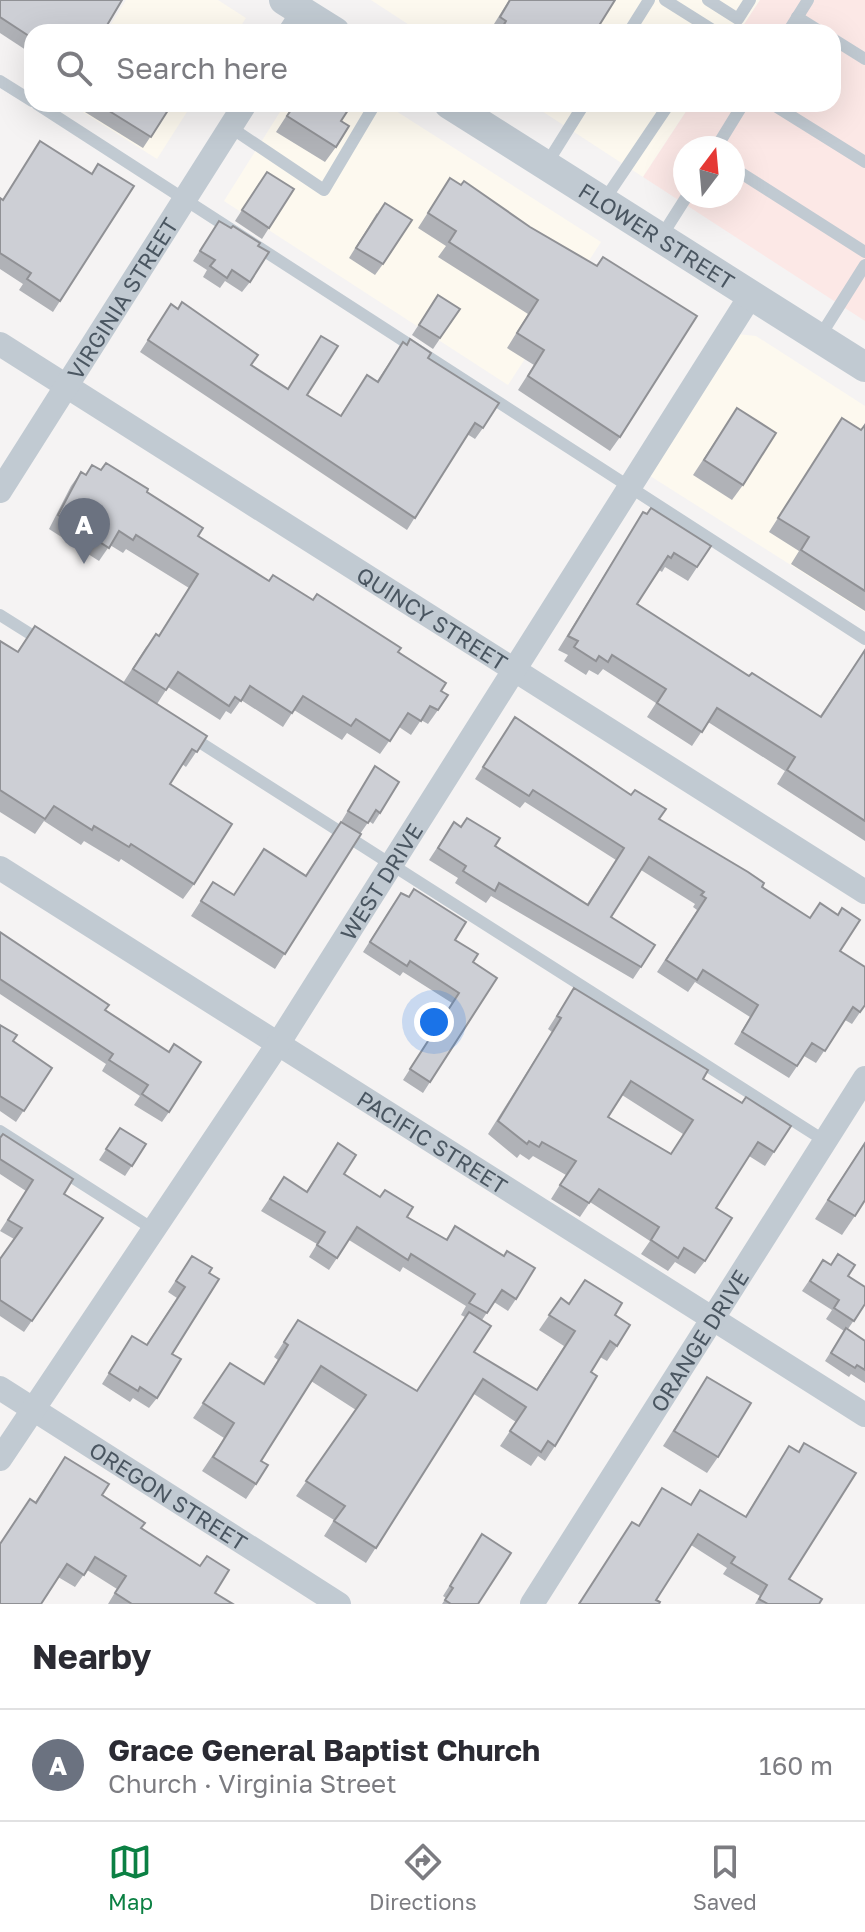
<!DOCTYPE html>
<html lang="en">
<head>
<meta charset="utf-8">
<style>
  body { margin:0; font-family:"Golos Text",sans-serif; background:#f7f7f7; color:#2b2b33 }
  .compass { position:absolute; left:673px; top:136px; width:72px; height:72px; border-radius:50%; background:#fff; box-shadow:0 8px 32px #0002; rotate:16deg }
  .you { position:absolute; left:434px; top:1022px; width:28px; height:28px; margin:-20px; border:6px solid #fff; border-radius:50%; background:#1a73e8; box-shadow:0 0 0 12px #1a73e833 }
  .badge { display:grid; place-items:center; width:52px; height:52px; border-radius:50%; background:#0b8043; color:#fff; font-size:26px; font-weight:700 }
  .pin { position:absolute; translate:-50% -66px; filter:drop-shadow(0 2px 4px #0008) }
  .pin::after { content:''; position:absolute; top:42px; width:28px; height:24px; background:inherit; clip-path:polygon(0 0,100% 0,50% 100%) }
  .list { margin:0; padding:0; list-style:none }
  h2 { display:flex; justify-content:space-between; align-items:center; height:104px; margin:0; padding:0 32px; font-size:34px }
  h2 small { font-size:26px; font-weight:400; color:#7c7c81 }
  .list li { display:grid; grid-template-columns:52px 1fr auto; gap:24px; align-items:center; box-sizing:border-box; height:112px; padding:0 32px; border-top:2px solid #e1e1e2 }
  .list b { display:block; font-size:30px; white-space:nowrap }
  .list p { margin:0; font-size:26px; white-space:nowrap; color:#7c7c81 }
  .list em { font-size:26px; font-style:normal; color:#7c7c81 }
  .icon { flex:none; width:44px; height:44px; fill:none; stroke:currentColor; stroke-width:2; stroke-linecap:round; stroke-linejoin:round }
  .map { position:relative; flex:none; width:865px; height:1604px; overflow:hidden }
  .search { position:absolute; background:#fff; box-shadow:0 8px 32px #0002; left:24px; right:24px; top:24px; height:88px; display:flex; align-items:center; gap:20px; box-sizing:border-box; padding:0 28px; border-radius:24px; color:#7c7c81; font-size:30px }
  .sheet { height:216px; background:#fff }
  nav { display:flex; justify-content:space-around; align-items:center; box-sizing:border-box; height:112px; border-top:2px solid #e1e1e2; background:#fff; font-size:22px; color:#7c7c81 }
  nav a { display:grid; justify-items:center; gap:4px }
  nav .on { color:#0b8043 }
  .map>svg:first-child { display:block }
</style>
</head>
<body>
<div class="map">
<svg width="865" height="1604" viewBox="0 0 865 1604">
  <rect width="100%" height="100%" fill="#f5f3f3"/>
  <g fill="#fdf9ef">
    <path d="M126 0H218L246 18 237 32H106Z"/>
    <path d="M371 0H760L739 32H420Z"/>
    <path d="M70 104H192L157 159Z"/>
    <path d="M285 104H385L601 242 508 385 224 201Z"/>
    <path d="M531 104H691L643 177Z"/>
    <path d="M737 334 756 336 865 406V612L647 474Z"/>
  </g>
  <path fill="#fce8e6" fill-rule="evenodd" d="M760 0H865V321L643 177 691 104H833V32H739ZM685 148H733V196H685Z"/>
  <g fill="none" stroke-linecap="round" stroke-linejoin="round">
    <g stroke="#c1cad2" stroke-width="12">
      <path d="M665 0 716 32"/>
      <path d="M708 0 738 19 750 0"/>
      <path d="M797 17 821 32"/>
      <path d="M629 32 649 0"/>
      <path d="M788 32 808 0"/>
      <path d="M833 39 865 59"/>
      <path d="M0 81 32 101"/>
      <path d="M37 104 865 639"/>
      <path d="M772 104 865 162"/>
      <path d="M230 127 324 190 375 104"/>
      <path d="M716 148 743 104"/>
      <path d="M546 165 584 104"/>
      <path d="M733 168 865 252"/>
      <path d="M603 202 669 104"/>
      <path d="M661 237 687 196"/>
      <path d="M819 338 865 265"/>
      <path d="M0 615 43 642"/>
      <path d="M190 736 825 1141"/>
      <path d="M0 1131 153 1229"/>
    </g>
    <g stroke="#c1cad2" stroke-width="24">
      <path d="M290 32 303 12"/>
      <path id="s1" d="M0 344 865 892"/>
      <path id="s2" d="M0 491 245 104"/>
      <path id="s3" d="M0 868 865 1415"/>
      <path id="s4" d="M0 1388 339 1604"/>
      <path id="s5" d="M0 1459 278 1044 751 295"/>
      <path id="s6" d="M532 1604 865 1078"/>
    </g>
    <g stroke="#c1cad2" stroke-width="30">
      <path d="M284 0 335 32"/>
      <path id="s7" d="M449 104 865 367"/>
    </g>
  </g>
  <g fill="#b0b2b7" fill-rule="evenodd">
    <path d="M0 0 32 32V54L0 33Z"/>
    <path d="M509 0H615L595 32H489Z"/>
    <path d="M72 104H172L143 148Z"/>
    <path d="M294 104H352L341 121 336 147 325 162 276 132Z"/>
    <path d="M450 178 530 227 620 437 610 451 518 390 534 365 507 348 528 314 438 257 446 246 418 228Z"/>
    <path d="M259 183 269 228 262 239 235 221Z"/>
    <path d="M0 198 60 301 53 312 19 290 23 284 0 269Z"/>
    <path d="M377 213 383 264 375 275 349 258Z"/>
    <path d="M219 221 258 246 250 282 242 292 225 281 220 288 203 277 207 270 193 261Z"/>
    <path d="M438 295 460 309 433 349 412 335Z"/>
    <path d="M171 304 251 365 287 388 307 395 340 416 367 375 377 381 403 342 428 358 483 428 475 439 467 434 407 530 140 352Z"/>
    <path d="M737 408 743 485 732 500 693 475Z"/>
    <path d="M842 418 861 430 865 423V611L791 564 799 551 769 532Z"/>
    <path d="M92 465 147 492 198 536 269 581 398 652 441 691 438 710 428 724 421 720 411 735 399 727 380 754 347 733 342 740 294 710 283 727 241 700 231 714 226 711 220 720 168 687 157 704 207 736 186 767 182 764 170 784 194 884 183 899 121 859 119 862 84 841 81 845 44 821 35 834 0 812V641L17 652 35 626 123 683 146 647 159 635 189 588 126 549 123 553 110 545 99 561 49 529 71 486 81 472 85 475Z"/>
    <path d="M643 512 711 546 688 581 665 567 662 572 659 570 637 604 749 676 820 716 865 650V841L777 784 785 771 708 722 692 746 647 717 656 703 603 669 598 675 589 670 586 675 564 661 568 655 558 650Z"/>
    <path d="M515 717 659 819 762 887 840 951 865 1005 852 1024 845 1020 816 1063 804 1056 789 1078 734 1044 750 1017 695 982 688 992 657 972 697 910 693 907 695 904 641 870 611 917 641 967 633 979 491 896 486 903 455 883 458 878 429 860 454 822 495 846 587 904 616 860 525 802 520 808 475 779Z"/>
    <path d="M375 766 380 813 373 824 369 821 360 834 275 969 191 916 213 882 234 895 264 849 306 875 341 822Z"/>
    <path d="M394 903 455 940 473 962 430 1082 423 1093 403 1080 452 1003 403 972 400 976 363 952Z"/>
    <path d="M0 932 105 1010 169 1112 162 1122 134 1105 140 1096 102 1071 106 1064 0 994Z"/>
    <path d="M574 988 703 1079 774 1152 765 1166 749 1156 716 1208 705 1261 695 1274 675 1262 668 1271 641 1254 650 1241 590 1202 580 1217 551 1199 566 1175 533 1156 529 1160 520 1154 517 1158 488 1134 552 1032 548 1029ZM622 1095 683 1134 671 1154 608 1117Z"/>
    <path d="M0 1025 13 1041 52 1068 16 1122 0 1111Z"/>
    <path d="M120 1128 146 1144 125 1176 99 1160Z"/>
    <path d="M0 1138 64 1194 103 1218 24 1332 0 1316V1259L14 1239 0 1231 26 1191 0 1174Z"/>
    <path d="M865 1142V1201L842 1235 815 1219Z"/>
    <path d="M338 1143 344 1174 407 1217 446 1239 455 1226 516 1299 508 1311 494 1302 482 1320 474 1352 536 1390 564 1346 539 1330 561 1298 569 1303 585 1280 615 1315 617 1346 607 1361 600 1357 591 1372 555 1446 545 1461 538 1456 531 1466 500 1446 516 1422 474 1394 366 1563 324 1536 334 1520 296 1496 356 1410 311 1381 261 1461 256 1484 246 1499 202 1471 224 1438 193 1418 230 1363 263 1383 278 1360 274 1357 298 1320 417 1391 465 1317 461 1315 466 1306 403 1267 400 1272 349 1240 329 1270 309 1257 317 1244 261 1211 284 1177 306 1192Z"/>
    <path d="M838 1254 848 1276 865 1304 848 1329 865 1341V1383L851 1374 849 1377 825 1361 844 1331 826 1319 832 1310 802 1291 823 1260 830 1265Z"/>
    <path d="M192 1256 209 1273 172 1354 157 1398 149 1408 133 1398 130 1402 102 1384 125 1347 146 1345 177 1298 168 1292Z"/>
    <path d="M707 1377 718 1457 707 1473 663 1446Z"/>
    <path d="M804 1443 789 1579 819 1604H755L760 1596 723 1574 727 1568 691 1545 656 1600 578 1604 638 1526 662 1488 690 1505 700 1490 745 1517 789 1446 798 1452Z"/>
    <path d="M65 1457 102 1495 215 1593 233 1604H108L117 1589 87 1570 75 1587 58 1577 35 1502Z"/>
    <path d="M482 1534 478 1604H442L446 1598 443 1596Z"/>
  </g>
  <g fill="#cdcfd5" stroke="#909195" stroke-width="2" fill-rule="evenodd">
    <path d="M0 0H122L103 32H32V38L0 17Z"/>
    <path d="M510 0H615L595 32H509L502 28 506 21 500 17Z"/>
    <path d="M98 104H172L151 137Z"/>
    <path d="M295 104H352L341 121 349 126 336 147 287 116Z"/>
    <path d="M40 141 92 174 98 164 134 186 60 301 27 279 31 273 0 253V198L3 200Z"/>
    <path d="M267 172 294 189 269 228 242 210Z"/>
    <path d="M450 178 461 185 464 181 530 227 597 266 603 257 697 316 620 437 528 376 544 350 517 333 538 300 449 242 456 231 428 213Z"/>
    <path d="M385 203 412 220 383 264 356 248Z"/>
    <path d="M219 221 231 228 233 226 260 243 258 246 269 252 250 282 232 270 227 278 210 266 215 260 200 251Z"/>
    <path d="M438 295 460 309 440 338 419 325Z"/>
    <path d="M182 302 258 355 251 365 288 389 321 336 338 346 307 395 341 416 367 375 378 382 403 342 407 345 410 339 431 353 428 358 499 403 483 428 475 423 415 518 148 340 171 304 178 309Z"/>
    <path d="M737 408 776 433 743 485 704 460Z"/>
    <path d="M842 418 861 430 865 425V591L801 550 809 537 778 518Z"/>
    <path d="M106 463 148 489 147 492 203 528 198 536 269 581 273 575 313 600 317 594 401 648 398 652 446 683 441 691 448 695 438 710 430 706 421 721 408 713 390 741 356 719 351 726 303 696 292 713 250 686 241 701 235 697 229 706 178 672 166 690 133 669 156 634 159 636 198 574 136 535 133 540 119 531 109 548 58 515 81 472 86 475 92 465 101 470Z"/>
    <path d="M651 508 711 546 697 567 674 553 671 558 668 556 637 604 749 676 752 673 821 717 865 650V821L787 770 795 757 717 708 702 732 657 703 666 689 612 655 608 662 599 656 596 661 574 647 578 641 568 636 643 512 647 514Z"/>
    <path d="M35 626 207 736 197 752 192 749 170 784 232 824 194 884 131 844 129 847 94 826 92 830 54 806 45 819 0 790V641L18 652Z"/>
    <path d="M515 717 631 795 635 790 666 809 659 819 748 872 764 883 762 887 810 918 820 903 838 915 842 908 860 920 840 951 865 967V1005L860 1012 853 1007 825 1051 812 1043 797 1066 742 1032 758 1005 703 970 697 980 666 960 706 898 701 895 704 892 649 857 611 917 655 945 641 967 499 883 495 891 463 871 466 866 438 848 454 822 461 827 467 818 500 838 495 846 588 905 624 848 533 790 529 796 483 767Z"/>
    <path d="M375 766 399 782 380 813 376 810 368 823 348 811Z"/>
    <path d="M341 822 361 834 285 954 201 901 213 882 234 895 264 849 306 876Z"/>
    <path d="M414 889 466 922 455 940 478 954 473 962 497 978 430 1082 410 1069 459 993 410 961 407 966 370 942 401 893 409 897Z"/>
    <path d="M0 932 109 1005 105 1010 169 1052 174 1044 201 1062 169 1112 142 1094 148 1085 109 1060 113 1054 0 979Z"/>
    <path d="M574 988 708 1070 703 1079 742 1103 746 1097 791 1126 774 1152 758 1142 716 1208 732 1218 705 1261 684 1248 678 1258 651 1240 659 1227 599 1189 589 1203 560 1185 576 1161 542 1142 539 1147 529 1141 527 1144 498 1121 561 1018 557 1016ZM631 1081 693 1120 671 1154 608 1117Z"/>
    <path d="M0 1025 17 1035 13 1041 52 1068 24 1111 0 1096Z"/>
    <path d="M120 1128 146 1144 132 1166 106 1149Z"/>
    <path d="M3 1134 73 1179 64 1194 103 1218 32 1321 0 1300V1259L22 1228 8 1220 33 1180 0 1159V1138Z"/>
    <path d="M338 1143 356 1155 344 1174 380 1197 385 1190 413 1207 407 1217 447 1240 455 1226 504 1256 507 1251 535 1268 516 1299 502 1290 487 1313 469 1303 475 1294 411 1254 408 1260 357 1227 337 1258 317 1245 325 1232 270 1199 284 1177 307 1192Z"/>
    <path d="M865 1143V1200L855 1216 828 1200Z"/>
    <path d="M838 1254 855 1265 848 1276 865 1287V1304L854 1321 834 1308 839 1300 810 1281 823 1260 831 1265Z"/>
    <path d="M192 1256 212 1268 209 1273 219 1279 172 1354 181 1359 157 1398 140 1387 138 1391 109 1373 132 1336 147 1345 185 1287 176 1281Z"/>
    <path d="M585 1280 622 1303 615 1315 630 1325 617 1346 610 1341 591 1372 597 1376 555 1446 548 1441 541 1452 510 1431 526 1407 483 1379 376 1548 334 1521 345 1506 306 1481 366 1395 321 1366 261 1461 268 1465 256 1484 213 1457 234 1423 203 1403 230 1363 264 1384 288 1345 284 1342 298 1320 417 1391 469 1312 491 1326 474 1352 537 1390 575 1331 549 1315 561 1298 569 1304Z"/>
    <path d="M846 1328 865 1341V1370L857 1365 855 1368 831 1353Z"/>
    <path d="M707 1377 751 1403 718 1457 674 1431Z"/>
    <path d="M804 1443 856 1473 789 1579 822 1599 819 1604H768L759 1599 767 1585 731 1563 735 1557 698 1534 656 1600 660 1602 659 1604H579L632 1522 639 1526 662 1488 691 1505 700 1490 746 1517 789 1446 799 1452Z"/>
    <path d="M65 1457 109 1484 102 1495 145 1523 141 1528 200 1566 207 1556 229 1570 215 1593 233 1604H132L115 1593 126 1576 95 1557 84 1575 67 1564 41 1604H0V1544L30 1499 36 1503Z"/>
    <path d="M482 1534 511 1553 478 1604H451L445 1600 453 1588 450 1586Z"/>
  </g>
  <g text-anchor="middle" dominant-baseline="central" stroke-width="6" stroke-linejoin="round" paint-order="stroke">
    <g font-size="22" fill="#4a5661" stroke="#fff">
      <text stroke="none"><textPath href="#s7" startOffset="246">FLOWER STREET</textPath></text>
      <text stroke="none"><textPath href="#s2" startOffset="228">VIRGINIA STREET</textPath></text>
      <text stroke="none"><textPath href="#s1" startOffset="512">QUINCY STREET</textPath></text>
      <text stroke="none"><textPath href="#s5" startOffset="692">WEST DRIVE</textPath></text>
      <text stroke="none"><textPath href="#s3" startOffset="512">PACIFIC STREET</textPath></text>
      <text stroke="none"><textPath href="#s6" startOffset="312">ORANGE DRIVE</textPath></text>
      <text stroke="none"><textPath href="#s4" startOffset="200">OREGON STREET</textPath></text>
    </g>
  </g>
</svg>
<svg class="compass" viewBox="-18 -18 36 36"><path d="M0-13l5 13h-10z" fill="#e53935"/><path d="M0 13l5-13h-10z" fill="#7c7c81"/></svg>
<div class="you"></div>
<div class="pin badge" style="left:84px;top:564px;background:#6b7280">A</div>
<div class="search"><svg class="icon" aria-label="search" viewBox="0 0 24 24"><circle cx="10" cy="10" r="6"/><path d="M15 15l6 6"/></svg>Search here</div>
</div>
<section class="sheet">
<h2>Nearby<small></small></h2>
<ul class="list">
<li><span class="badge" style="background:#6b7280">A</span><div><b>Grace General Baptist Church</b><p>Church · Virginia Street</p></div><em>160 m</em></li>
</ul>
</section>
<nav>
<a class="on"><svg class="icon" aria-label="map" viewBox="0 0 24 24"><path d="M3 6l6-2 6 2 6-2v14l-6 2-6-2-6 2zM9 4v14M15 6v14"/></svg>Map</a>
<a><svg class="icon" aria-label="directions" viewBox="0 0 24 24"><path d="M12 3l9 9-9 9-9-9zM9 14v-3h6M13 9l2 2-2 2"/></svg>Directions</a>
<a><svg class="icon" aria-label="saved" viewBox="0 0 24 24"><path d="M7 4h10v16l-5-4-5 4z"/></svg>Saved</a>
</nav>
</body>
</html>
